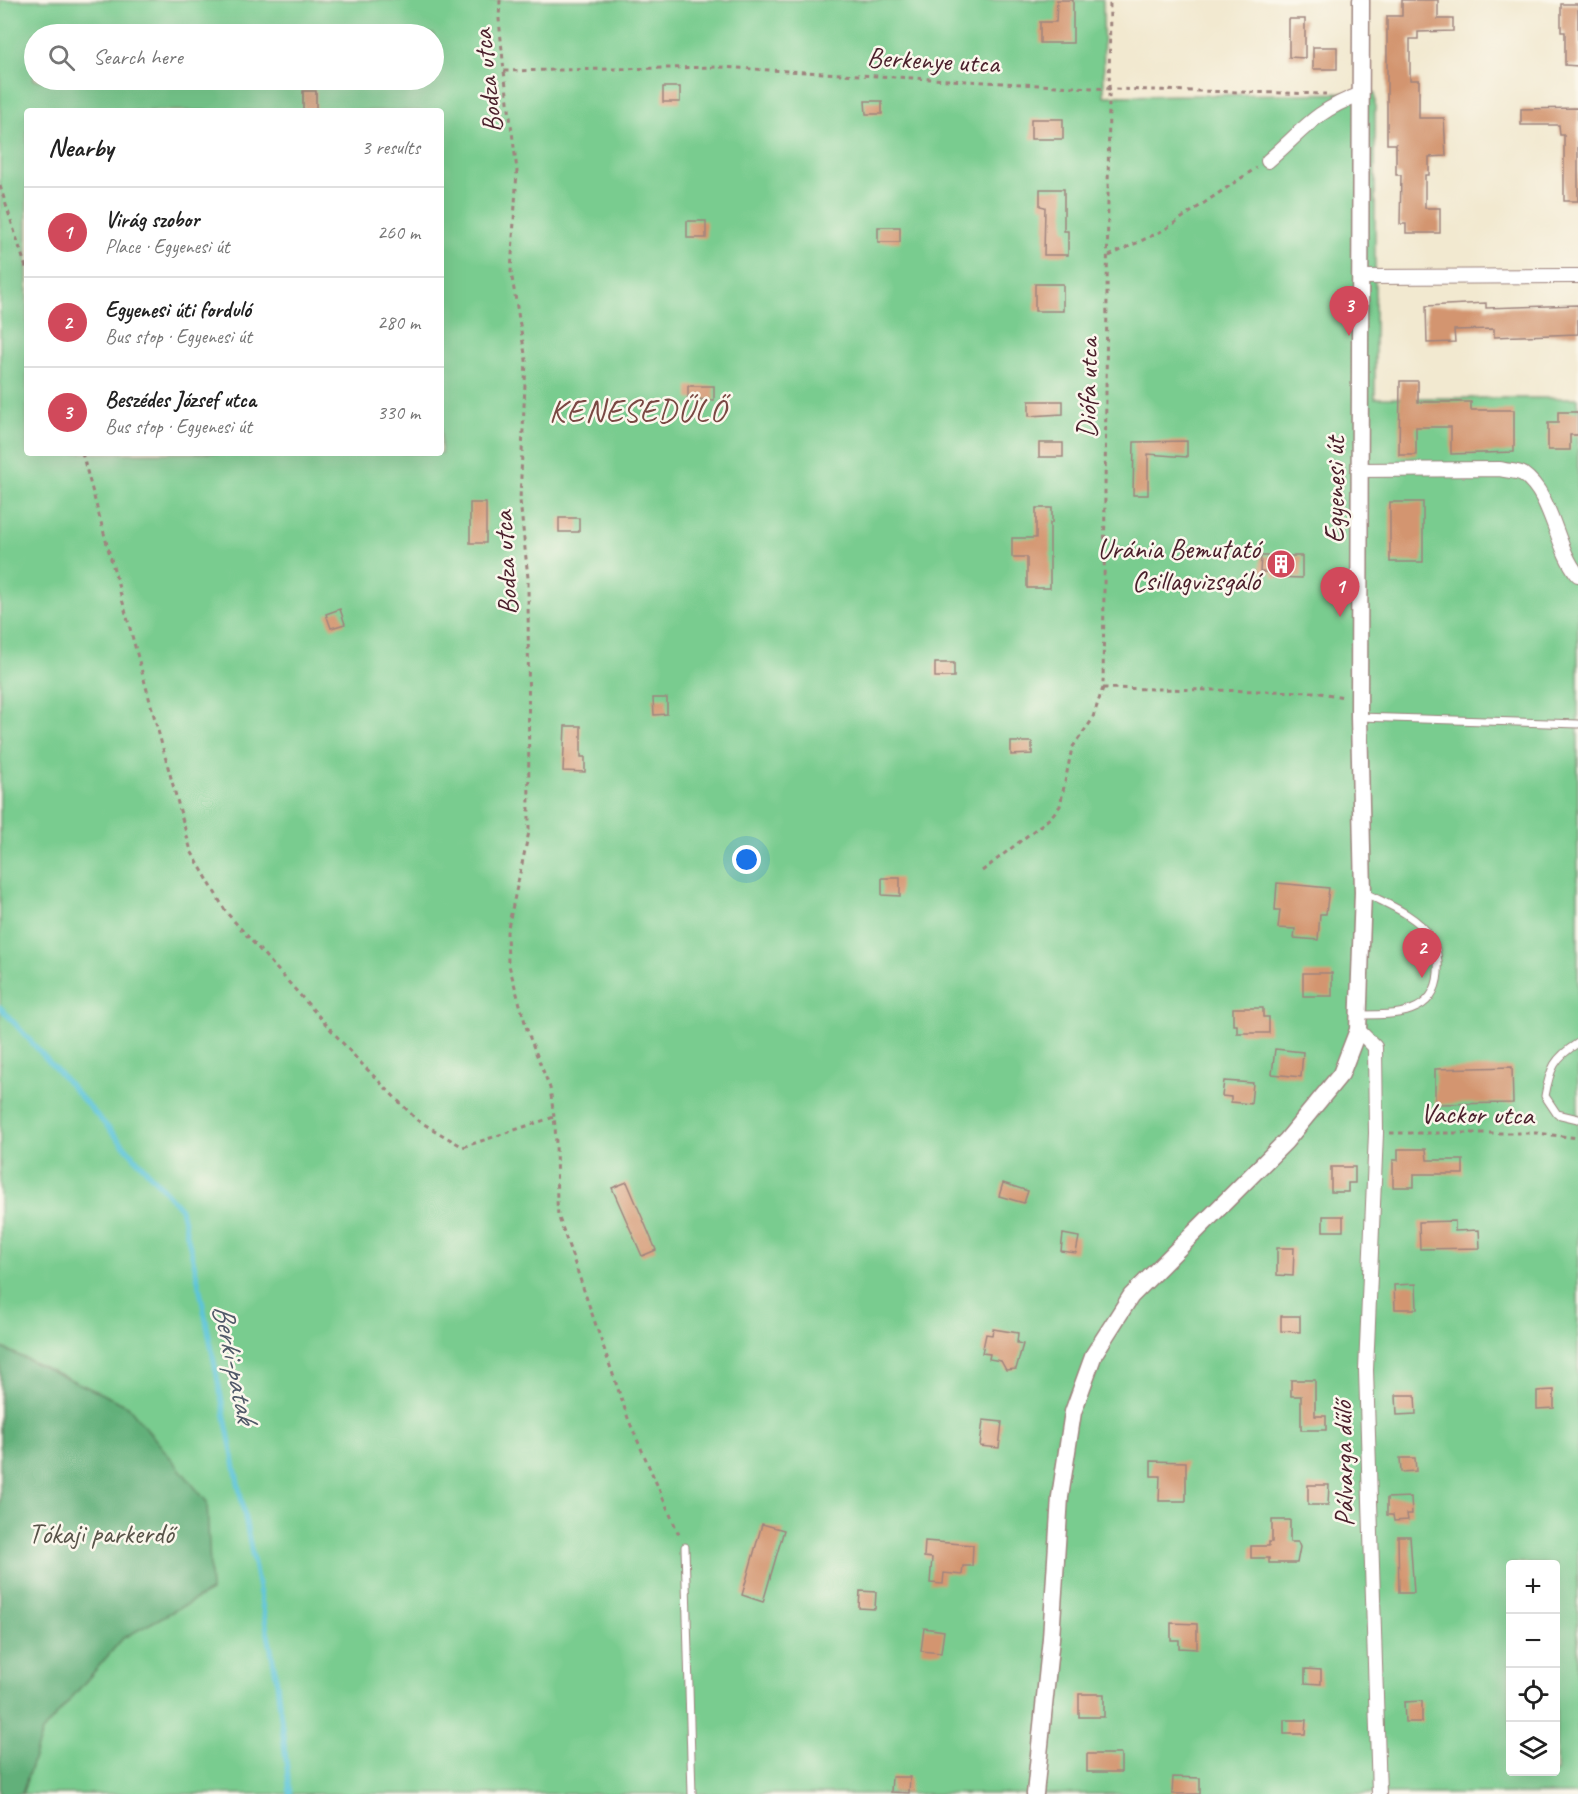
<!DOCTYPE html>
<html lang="en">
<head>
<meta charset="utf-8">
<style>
  body { margin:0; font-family:Caveat,sans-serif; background:#f6f6f6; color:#222 }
  .controls { position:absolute; right:18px; bottom:18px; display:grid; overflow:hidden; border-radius:6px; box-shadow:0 6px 24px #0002 }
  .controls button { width:54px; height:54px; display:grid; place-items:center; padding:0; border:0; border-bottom:2px solid #e0e0e0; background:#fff; color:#222; font:30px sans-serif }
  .you { position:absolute; left:747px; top:860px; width:21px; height:21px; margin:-15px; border:4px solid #fff; border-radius:50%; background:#1a73e8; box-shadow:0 0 0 9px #1a73e833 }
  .badge { display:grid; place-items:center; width:39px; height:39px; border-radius:50%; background:#d1495b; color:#fff; font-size:20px; font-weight:700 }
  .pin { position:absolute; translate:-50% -50px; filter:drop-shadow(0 2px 3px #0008) }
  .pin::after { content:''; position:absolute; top:32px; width:21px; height:18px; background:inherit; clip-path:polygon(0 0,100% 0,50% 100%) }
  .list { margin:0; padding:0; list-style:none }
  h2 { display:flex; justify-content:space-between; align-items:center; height:78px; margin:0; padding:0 24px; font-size:26px }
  h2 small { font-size:20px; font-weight:400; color:#767676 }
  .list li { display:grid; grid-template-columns:39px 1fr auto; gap:18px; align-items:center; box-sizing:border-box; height:90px; padding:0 24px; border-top:2px solid #e0e0e0 }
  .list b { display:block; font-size:22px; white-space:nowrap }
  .list p { margin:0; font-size:20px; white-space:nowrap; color:#767676 }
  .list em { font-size:20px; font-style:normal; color:#767676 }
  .icon { flex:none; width:33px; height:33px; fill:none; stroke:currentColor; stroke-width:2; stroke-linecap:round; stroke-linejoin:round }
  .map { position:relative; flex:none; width:1578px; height:1794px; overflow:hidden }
  .search { position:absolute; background:#fff; box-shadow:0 6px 24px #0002; left:24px; top:24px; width:420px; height:66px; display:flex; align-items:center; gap:15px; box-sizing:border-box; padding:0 21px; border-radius:33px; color:#767676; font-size:22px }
  .panel { position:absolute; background:#fff; box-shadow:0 6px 24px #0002; left:24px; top:108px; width:420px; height:348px; border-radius:6px }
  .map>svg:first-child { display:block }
</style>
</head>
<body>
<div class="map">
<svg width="1578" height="1794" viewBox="0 0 1578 1794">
  <rect width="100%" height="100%" fill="#fbf7ec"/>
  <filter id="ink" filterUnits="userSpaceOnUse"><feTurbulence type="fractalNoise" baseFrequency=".0167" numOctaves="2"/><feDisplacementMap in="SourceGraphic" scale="12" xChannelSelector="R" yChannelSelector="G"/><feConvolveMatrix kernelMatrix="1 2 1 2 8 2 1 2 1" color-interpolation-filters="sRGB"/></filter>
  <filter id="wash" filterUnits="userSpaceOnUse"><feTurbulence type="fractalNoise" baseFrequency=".008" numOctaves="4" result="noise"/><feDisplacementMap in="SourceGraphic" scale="24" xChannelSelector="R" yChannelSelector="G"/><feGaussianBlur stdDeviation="1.35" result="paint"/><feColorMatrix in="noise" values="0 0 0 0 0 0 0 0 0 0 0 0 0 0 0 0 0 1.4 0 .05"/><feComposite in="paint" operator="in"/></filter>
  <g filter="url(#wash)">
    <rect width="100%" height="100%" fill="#f2e9d0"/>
    <path fill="#79cc8f" stroke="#62765d" stroke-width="1.5" fill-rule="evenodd" d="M0 0H1103L1104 96 1375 93V398H1578V1794H22L42 1732 123 1638 210 1591 128 1406 0 1347ZM34 34H434V80H34ZM27 111H441V453H27ZM1510 1564H1556V1772H1510Z"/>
    <path fill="#62b07a" stroke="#566852" stroke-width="1.5" d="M0 1347 128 1406 207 1502 211 1591 123 1638 42 1732 22 1794H0Z"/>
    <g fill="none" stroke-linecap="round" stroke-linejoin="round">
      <path stroke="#5cc4d9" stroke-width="5" d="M0 1007 181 1209 198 1280 276 1675 290 1794"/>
    </g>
    <g id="blocks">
      <g fill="#d3956f">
        <path d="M1057 0H1073V43H1040V22H1056Z"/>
        <path d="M1402 0H1438V19H1453V31L1418 32V39H1410V80H1419V118H1444L1446 156 1429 157V175H1425V208H1440V233H1406V224H1400L1401 175H1396V144H1387V16H1402Z"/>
        <path d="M1561 4H1578V66L1565 65V32H1561Z"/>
        <path d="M1289 19H1305V58L1289 57Z"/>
        <rect x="1313" y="47" width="24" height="22"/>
        <rect x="663" y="87" width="17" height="15"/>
        <rect x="303" y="91" width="13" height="20"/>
        <path d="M865 101H882V114H866Z"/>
        <path d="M1578 108V201H1564V135H1560L1559 125H1521V109Z"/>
        <rect x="1031" y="119" width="32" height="20"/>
        <path d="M1040 189H1064V231H1068V255H1044L1045 207 1040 206Z"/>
        <rect x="687" y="221" width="19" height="17"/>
        <rect x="878" y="227" width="22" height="15"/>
        <rect x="1035" y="284" width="28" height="27"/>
        <path d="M1486 303V308L1578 305V334L1494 337V329L1454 330 1455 342 1427 343 1426 306Z"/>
        <path d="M1400 381H1418V402H1471V410H1514V452L1451 454V427H1416V455H1399Z"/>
        <path d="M688 386H714V400L688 399Z"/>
        <path d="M1029 401H1063V414L1029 416Z"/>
        <path d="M1558 412H1578V435H1570V450H1548V423H1558Z"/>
        <path d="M1187 441V457L1148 454V495H1133L1134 442Z"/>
        <rect x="1039" y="443" width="24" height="14"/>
        <rect x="1390" y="502" width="33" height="60"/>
        <rect x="470" y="503" width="16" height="40"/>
        <path d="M1036 508H1052V523H1050V588H1027V557H1012V538H1036Z"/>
        <rect x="559" y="518" width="20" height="14"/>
        <path d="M1261 556H1302V578L1273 577V572H1260Z"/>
        <path d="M340 609 345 624 331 628 326 614Z"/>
        <rect x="935" y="663" width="19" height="14"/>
        <path d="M653 698H667V714L654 715Z"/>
        <path d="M565 726H581V757H585V772L563 771Z"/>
        <path d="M1011 742H1032V754L1011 755Z"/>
        <path d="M882 878H900V896L882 895Z"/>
        <path d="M1277 883 1329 888 1326 914H1320L1318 940 1294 938 1295 929 1278 928 1280 910H1275Z"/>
        <rect x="1303" y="973" width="29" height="23"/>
        <path d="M1233 1008H1263V1017H1269V1033H1237V1025H1233Z"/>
        <path d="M1275 1049 1303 1052 1301 1077 1272 1074Z"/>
        <path d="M1512 1067 1513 1103 1435 1104V1069Z"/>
        <path d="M1224 1081 1253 1083 1251 1104 1231 1102V1097L1222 1096Z"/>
        <path d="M1398 1149H1426L1427 1160H1463V1174H1414V1187H1393V1160H1398Z"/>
        <path d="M1331 1167H1355V1183H1348V1192H1331Z"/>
        <path d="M627 1182 656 1250 642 1256 612 1188Z"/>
        <path d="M1003 1183 1028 1191 1024 1203 999 1196Z"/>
        <rect x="1323" y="1216" width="20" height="15"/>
        <path d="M1455 1221V1231L1479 1230 1480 1248 1420 1249 1419 1222Z"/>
        <path d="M1063 1234 1079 1237 1076 1253 1061 1251Z"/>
        <path d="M1277 1248H1294L1293 1276 1277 1275Z"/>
        <path d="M1416 1284 1417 1309H1395L1394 1285Z"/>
        <path d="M1281 1316H1300V1332L1281 1331Z"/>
        <path d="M993 1329 1018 1333 1017 1343 1023 1344 1016 1369 1006 1370 1001 1361 989 1359 990 1354 982 1353 986 1334 992 1335Z"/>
        <path d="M1291 1380H1315V1416H1326V1430H1301V1396H1291Z"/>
        <path d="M1554 1390V1408L1537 1409V1391Z"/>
        <path d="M1396 1395H1415L1416 1414 1397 1415Z"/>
        <path d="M983 1420 1002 1422 999 1448 980 1446Z"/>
        <path d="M1400 1458H1415L1416 1471 1401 1472Z"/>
        <path d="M1151 1461 1186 1462V1501H1159L1160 1476H1151Z"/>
        <path d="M1308 1485H1329L1328 1505H1308Z"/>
        <path d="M1411 1497 1412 1514H1407L1408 1520 1394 1521 1393 1515H1387V1498Z"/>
        <path d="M1272 1520H1290V1542H1298L1300 1547 1297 1563H1269V1558H1251V1546H1269V1542H1272Z"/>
        <path d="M762 1524 784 1530 763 1602 742 1595Z"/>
        <path d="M1398 1536H1410L1414 1593H1399Z"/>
        <path d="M925 1541 973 1545 972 1566H963L962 1575 944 1573 943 1584 930 1583 932 1558 924 1557Z"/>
        <path d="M860 1591 876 1592 875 1609 859 1608Z"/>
        <path d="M1171 1623 1197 1624V1649L1179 1648V1640H1171Z"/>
        <path d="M924 1628 944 1631 941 1653 921 1651Z"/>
        <path d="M1305 1669 1321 1670V1684L1305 1683Z"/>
        <rect x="1079" y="1694" width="25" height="23"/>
        <path d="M1422 1701V1722H1405L1404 1702Z"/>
        <path d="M1284 1720H1306L1305 1734H1284Z"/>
        <rect x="1087" y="1754" width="34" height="18"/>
        <path d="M892 1777H910L909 1793 891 1792Z"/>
        <path d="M1173 1777 1200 1778V1794H1172Z"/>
      </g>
    </g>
  </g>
  <g filter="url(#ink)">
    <use href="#blocks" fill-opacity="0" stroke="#9e847e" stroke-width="1.5"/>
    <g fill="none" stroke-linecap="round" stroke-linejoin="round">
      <g stroke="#9e847e" stroke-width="9">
        <g id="service">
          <path d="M1359 717 1578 724"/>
          <path d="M1360 1015C1393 1015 1435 1016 1438 973 1439 962 1437 948 1431 938 1419 916 1385 903 1363 892"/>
          <path d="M1578 1043C1554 1058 1550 1068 1545 1096L1557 1114 1578 1119"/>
          <path d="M685 1547 692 1794"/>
        </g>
      </g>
      <g stroke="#9e847e" stroke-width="16">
        <g id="minor">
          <path d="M1268 161C1303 131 1314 111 1361 94"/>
          <path d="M1360 277 1578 276"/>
          <path d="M1361 470 1500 469C1507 471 1517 471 1523 474 1553 495 1555 547 1578 575"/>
          <path d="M1358 1030 1375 1047 1376 1133 1366 1370 1379 1794"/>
        </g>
      </g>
      <g stroke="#9e847e" stroke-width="19">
        <path id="tertiary" d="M1035 1794 1051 1638 1060 1497 1073 1412 1094 1354 1131 1296 1286 1141 1341 1074 1358 1030 1363 892 1359 717 1361 0"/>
      </g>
      <g stroke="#9e847e" stroke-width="3" stroke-dasharray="4.5 4.5" stroke-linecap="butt">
        <path d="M500 0 499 19 504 71 517 170 511 272 526 360 520 500 528 578 529 832 507 932 508 962 528 1033 550 1088 554 1117"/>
        <path d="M504 71 718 67 1110 89 1326 94"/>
        <path d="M0 186 27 271"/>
        <path d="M1109 256 1164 230 1256 168"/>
        <path d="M82 453 191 851 226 912 357 1059 417 1120 463 1147 554 1117C558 1150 555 1182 558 1215L629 1421 680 1537"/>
        <path d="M1103 688 1315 692 1344 697"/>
        <path d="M982 871 1050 818 1060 806 1072 748 1092 720 1103 688 1110 0"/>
        <path d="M1390 1133H1536L1578 1138"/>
      </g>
      <use href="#service" stroke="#fff" stroke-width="7"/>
      <use href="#minor" stroke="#fff" stroke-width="14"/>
      <use href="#tertiary" stroke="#fff" stroke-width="16"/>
    </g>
  </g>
  <defs>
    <g id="building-disc" transform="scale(1.5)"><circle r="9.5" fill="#d1495b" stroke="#fbf7ec"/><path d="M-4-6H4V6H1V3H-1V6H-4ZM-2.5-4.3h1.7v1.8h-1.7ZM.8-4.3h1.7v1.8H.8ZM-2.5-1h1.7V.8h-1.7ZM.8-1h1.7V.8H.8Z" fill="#fff"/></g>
  </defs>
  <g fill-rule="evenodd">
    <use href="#building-disc" x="1281" y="564"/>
  </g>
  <g text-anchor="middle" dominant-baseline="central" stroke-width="5" stroke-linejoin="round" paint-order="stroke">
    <g font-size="28" fill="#4a1f2b" stroke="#fbf7ec">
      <text transform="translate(933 60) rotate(3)">Berkenye utca</text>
      <text transform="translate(487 81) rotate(-96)">Bodza utca</text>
      <text transform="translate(1087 388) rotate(-89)">Diófa utca</text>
      <text transform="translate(1334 490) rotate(-90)">Egyenesi út</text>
      <text transform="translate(505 563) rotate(-93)">Bodza utca</text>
      <text transform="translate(1477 1114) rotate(1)">Vackor utca</text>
      <text transform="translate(1343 1464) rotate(-91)">Pálvarga dűlő</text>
    </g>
    <g font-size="28" fill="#4a1f2b" stroke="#fbf7ec" text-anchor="end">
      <text x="1260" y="548">Uránia Bemutató<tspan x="1260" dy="32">Csillagvizsgáló</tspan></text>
    </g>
    <g font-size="28" fill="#585349" stroke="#fbf7ec">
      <text x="101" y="1533">Tókaji parkerdő</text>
    </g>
    <g font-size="30" font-style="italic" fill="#505968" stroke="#fbf7ec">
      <text transform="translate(235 1363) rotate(78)">Berki-patak</text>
    </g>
    <g font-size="32" letter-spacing="1.5" fill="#7a4843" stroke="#fbf7ec">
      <text x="638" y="410">KENESEDŰLŐ</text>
    </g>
  </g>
</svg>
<div class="controls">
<button>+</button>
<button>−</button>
<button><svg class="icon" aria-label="locate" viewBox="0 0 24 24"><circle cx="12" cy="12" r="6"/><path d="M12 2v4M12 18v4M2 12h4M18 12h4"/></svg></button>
<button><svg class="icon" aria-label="layers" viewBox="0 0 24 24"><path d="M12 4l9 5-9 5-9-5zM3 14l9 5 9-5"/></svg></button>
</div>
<div class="you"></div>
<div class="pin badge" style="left:1340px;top:617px">1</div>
<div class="pin badge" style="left:1422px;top:978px">2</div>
<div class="pin badge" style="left:1349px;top:336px">3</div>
<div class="search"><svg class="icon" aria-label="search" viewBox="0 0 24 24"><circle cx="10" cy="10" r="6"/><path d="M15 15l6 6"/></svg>Search here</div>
<section class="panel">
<h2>Nearby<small>3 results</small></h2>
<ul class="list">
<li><span class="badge">1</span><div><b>Virág szobor</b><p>Place · Egyenesi út</p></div><em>260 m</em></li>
<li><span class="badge">2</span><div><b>Egyenesi úti forduló</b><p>Bus stop · Egyenesi út</p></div><em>280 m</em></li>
<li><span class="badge">3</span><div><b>Beszédes József utca</b><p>Bus stop · Egyenesi út</p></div><em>330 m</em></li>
</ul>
</section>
</div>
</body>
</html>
